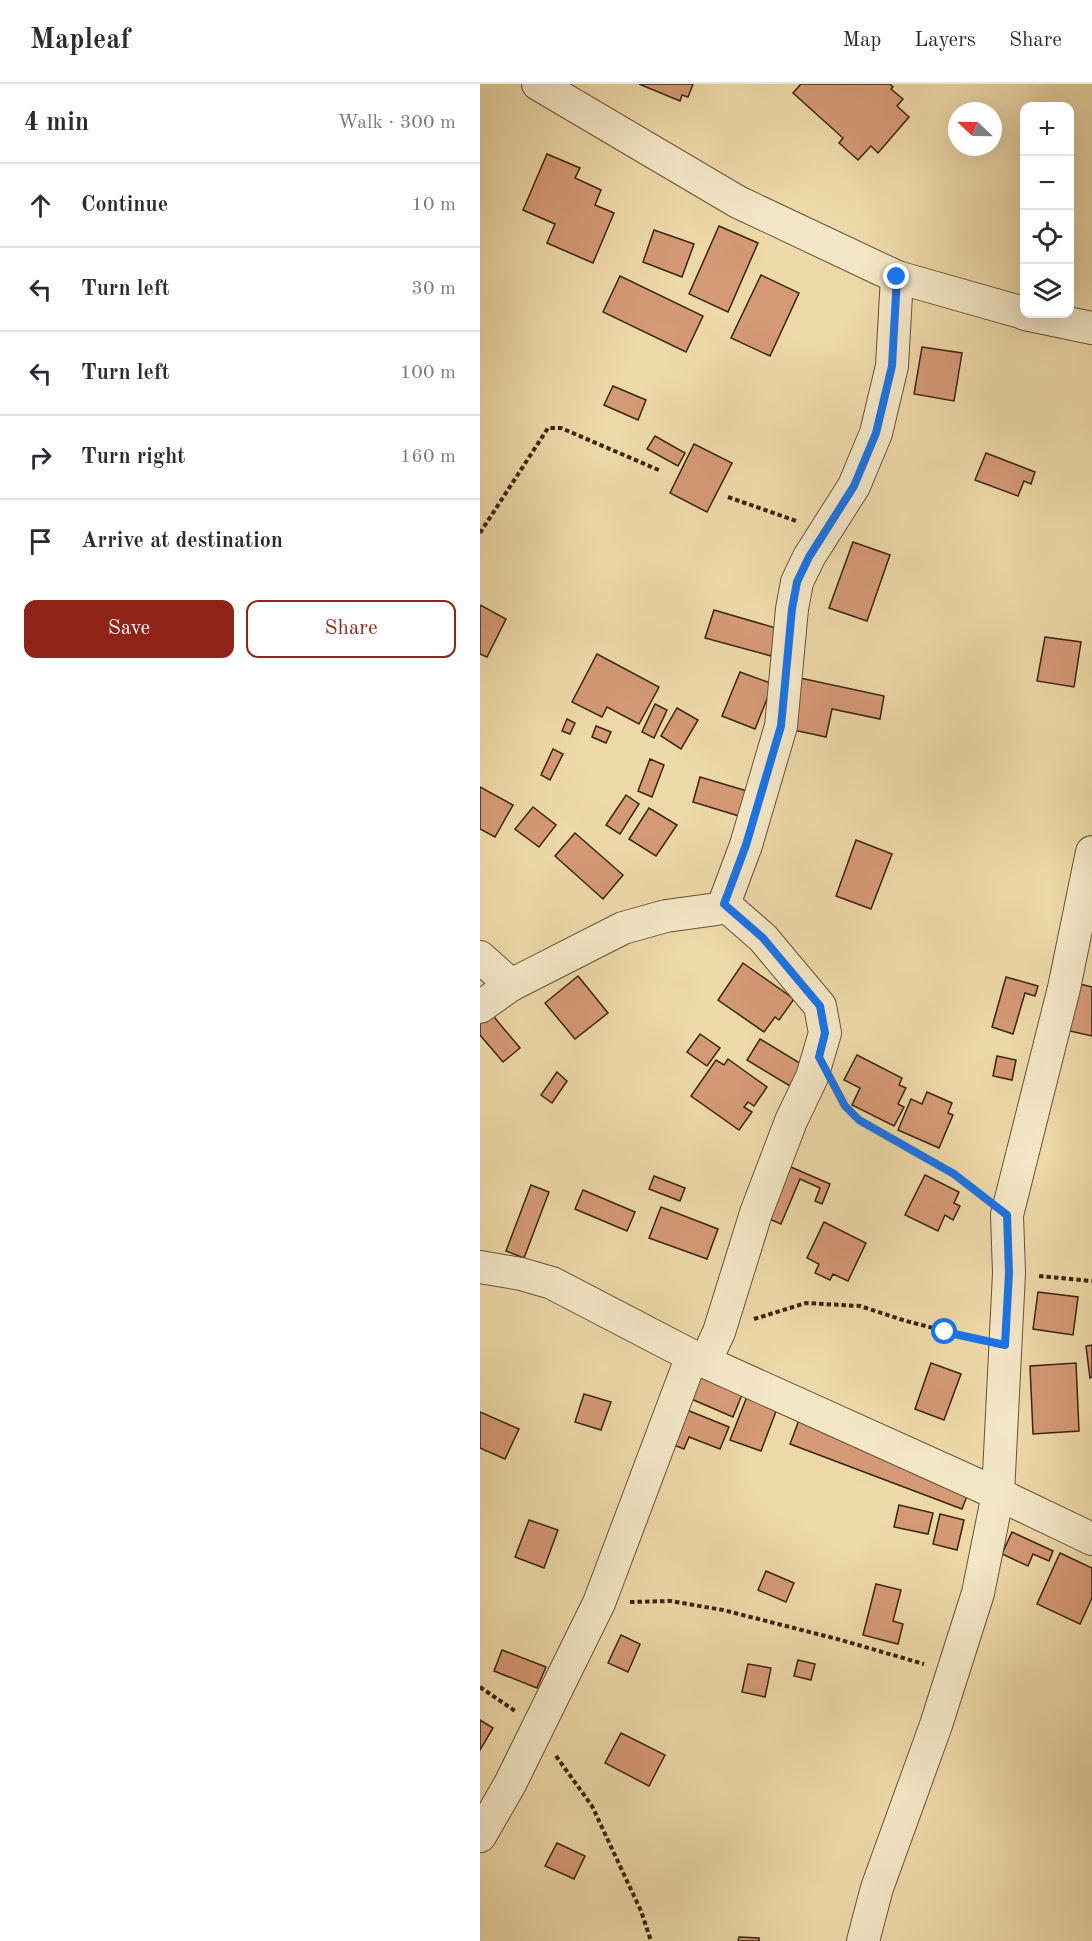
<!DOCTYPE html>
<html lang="en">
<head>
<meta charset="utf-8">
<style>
  body { margin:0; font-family:"Old Standard TT",serif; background:#f2f2f3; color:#2b2b33 }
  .controls { position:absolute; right:18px; top:18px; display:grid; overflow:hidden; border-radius:12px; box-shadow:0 6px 24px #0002 }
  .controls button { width:54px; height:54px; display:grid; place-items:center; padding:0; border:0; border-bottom:2px solid #e1e1e2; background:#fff; color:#2b2b33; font:30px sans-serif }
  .compass { position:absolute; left:468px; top:18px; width:54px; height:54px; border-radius:50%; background:#fff; box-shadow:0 6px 24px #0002; rotate:292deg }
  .stop { position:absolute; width:18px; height:18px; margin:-14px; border:4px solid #1a73e8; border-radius:50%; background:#fff }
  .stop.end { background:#1a73e8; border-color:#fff; box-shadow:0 2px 6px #0008 }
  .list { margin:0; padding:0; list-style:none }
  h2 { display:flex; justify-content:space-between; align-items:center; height:78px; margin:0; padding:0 24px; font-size:26px }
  h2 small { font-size:20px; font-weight:400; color:#7c7c81 }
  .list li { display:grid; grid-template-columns:39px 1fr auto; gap:18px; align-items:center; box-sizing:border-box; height:84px; padding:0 24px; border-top:2px solid #e1e1e2 }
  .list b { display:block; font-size:22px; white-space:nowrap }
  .list em { font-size:20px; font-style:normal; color:#7c7c81 }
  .actions { display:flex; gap:12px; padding:18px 24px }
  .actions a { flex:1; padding:14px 0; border:2px solid #8f2418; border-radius:12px; text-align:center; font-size:21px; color:#8f2418 }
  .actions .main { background:#8f2418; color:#fff }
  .icon { flex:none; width:33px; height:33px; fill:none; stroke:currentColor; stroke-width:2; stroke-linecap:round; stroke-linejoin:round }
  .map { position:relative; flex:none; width:612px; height:1857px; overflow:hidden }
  header { display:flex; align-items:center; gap:36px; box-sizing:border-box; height:84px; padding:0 30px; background:#fff; border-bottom:2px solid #e1e1e2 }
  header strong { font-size:28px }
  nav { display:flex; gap:33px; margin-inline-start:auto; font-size:21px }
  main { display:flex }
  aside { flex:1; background:#fff }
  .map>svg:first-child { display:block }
</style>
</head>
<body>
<header>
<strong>Mapleaf</strong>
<nav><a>Map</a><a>Layers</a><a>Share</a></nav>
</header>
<main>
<aside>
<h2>4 min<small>Walk · 300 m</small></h2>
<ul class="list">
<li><svg class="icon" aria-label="ahead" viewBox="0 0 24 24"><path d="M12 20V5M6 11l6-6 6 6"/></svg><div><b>Continue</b></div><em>10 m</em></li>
<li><svg class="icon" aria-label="left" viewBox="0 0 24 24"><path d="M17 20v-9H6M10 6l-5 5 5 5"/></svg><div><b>Turn left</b></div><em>30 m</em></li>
<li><svg class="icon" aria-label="left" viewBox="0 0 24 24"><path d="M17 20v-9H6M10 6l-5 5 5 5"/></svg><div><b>Turn left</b></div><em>100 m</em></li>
<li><svg class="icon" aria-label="right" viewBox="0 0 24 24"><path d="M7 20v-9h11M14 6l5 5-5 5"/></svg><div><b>Turn right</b></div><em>160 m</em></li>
<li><svg class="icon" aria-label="arrive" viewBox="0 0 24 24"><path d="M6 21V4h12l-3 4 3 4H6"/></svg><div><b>Arrive at destination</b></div></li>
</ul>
<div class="actions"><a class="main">Save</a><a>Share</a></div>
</aside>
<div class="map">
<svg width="612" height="1857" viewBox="0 0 612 1857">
  <rect width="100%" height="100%" fill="#edd8a7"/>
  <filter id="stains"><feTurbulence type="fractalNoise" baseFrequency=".00333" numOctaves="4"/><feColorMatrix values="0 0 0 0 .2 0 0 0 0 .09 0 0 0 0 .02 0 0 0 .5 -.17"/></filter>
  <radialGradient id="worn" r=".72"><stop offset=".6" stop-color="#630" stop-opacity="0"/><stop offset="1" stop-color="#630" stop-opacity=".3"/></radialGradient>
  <g fill="#d49975" stroke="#3b2511" stroke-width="1.5">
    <path d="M159 0H213L208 13 202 11 200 17Z"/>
    <path d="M321 0H410L413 3 411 5 423 15 417 22 429 33 398 69 391 62 378 76 359 59 363 54 313 9Z"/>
    <path d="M67 70 100 84 95 94 121 106 115 121 134 129 113 179 67 159 75 140 43 126Z"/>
    <path d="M239 142 278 159 248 228 209 210Z"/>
    <path d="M174 146 214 160 202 193 163 178Z"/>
    <path d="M281 191 319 209 290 272 251 254Z"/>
    <path d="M140 192 223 232 206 268 123 228Z"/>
    <path d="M442 263 482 269 474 317 434 310Z"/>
    <path d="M133 302 166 316 158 336 124 321Z"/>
    <path d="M175 352 205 369 198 382 167 365Z"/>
    <path d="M214 360 252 379 227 428 190 409Z"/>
    <path d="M506 369 555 388 551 400 544 397 538 412 495 396Z"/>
    <path d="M373 458 410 471 387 537 349 524Z"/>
    <path d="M0 521 26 535 7 573 0 570Z"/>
    <path d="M234 526 299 545 291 572 225 554Z"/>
    <path d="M565 553 601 558 594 603 557 597Z"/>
    <path d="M117 570 179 603 159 640 127 623 122 633 92 618Z"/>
    <path d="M260 588 293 600 275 645 242 632Z"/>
    <path d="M320 594 404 612 400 635 352 625 346 653 309 645Z"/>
    <path d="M175 620 187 626 174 654 162 648Z"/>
    <path d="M197 624 218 636 201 665 181 652Z"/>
    <path d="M87 635 95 639 90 650 82 647Z"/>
    <path d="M116 642 131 648 126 659 112 653Z"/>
    <path d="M73 665 83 670 70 696 61 691Z"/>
    <path d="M170 675 184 681 172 713 158 707Z"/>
    <path d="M220 693 267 707 259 732 213 718Z"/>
    <path d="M0 703 33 721 15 753 0 745Z"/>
    <path d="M146 711 159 720 140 750 126 741Z"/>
    <path d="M53 723 76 741 59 763 35 745Z"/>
    <path d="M169 724 197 741 176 772 149 755Z"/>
    <path d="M95 749 143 791 123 815 75 772Z"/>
    <path d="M376 756 412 770 391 825 356 812Z"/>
    <path d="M263 879 314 915 299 936 295 933 284 948 238 916Z"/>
    <path d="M98 892 128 929 95 955 65 919Z"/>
    <path d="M526 893 558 902 555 912 545 909 533 950 512 943Z"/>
    <path d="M592 898 612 903V952L581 945Z"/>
    <path d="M9 927 40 964 23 978 0 951V935Z"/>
    <path d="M220 950 240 964 227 982 207 968Z"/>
    <path d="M280 955 323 981 310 1002 267 976Z"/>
    <path d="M377 971 422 994 419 1001 426 1004 418 1020 424 1023 414 1042 372 1021 380 1004 364 996Z"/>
    <path d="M517 972 536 976 532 996 513 992Z"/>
    <path d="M248 975 287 1003 274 1022 268 1018 264 1023 272 1028 259 1046 211 1012 236 976 244 981Z"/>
    <path d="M77 988 87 997 72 1019 61 1011Z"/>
    <path d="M447 1008 472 1019 468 1029 473 1031 459 1064 418 1046 431 1015 442 1020Z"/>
    <path d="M304 1080 350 1100 342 1120 335 1117 340 1104 320 1095 301 1140 282 1132Z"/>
    <path d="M445 1091 479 1108 474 1119 480 1122 473 1136 465 1131 458 1147 425 1131Z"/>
    <path d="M174 1092 205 1104 200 1117 169 1105Z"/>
    <path d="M51 1101 69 1108 44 1174 26 1167Z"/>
    <path d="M103 1106 155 1128 147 1147 95 1125Z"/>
    <path d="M181 1123 238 1145 227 1175 169 1154Z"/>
    <path d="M344 1138 386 1159 368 1197 353 1190 350 1196 335 1189 339 1180 327 1174Z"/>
    <path d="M558 1208 598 1213 593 1251 553 1245Z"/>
    <path d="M612 1261V1293L610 1294 606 1262Z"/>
    <path d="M451 1279 481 1290 464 1336 435 1325Z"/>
    <path d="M596 1279 599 1347 553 1350 550 1282Z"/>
    <path d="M213 1286 263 1308 253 1333 202 1311Z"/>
    <path d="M104 1310 131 1318 121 1346 95 1338Z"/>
    <path d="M268 1310 298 1322 281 1367 250 1356Z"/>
    <path d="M197 1322 249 1343 240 1365 209 1353 204 1365 184 1357Z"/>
    <path d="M0 1328 39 1345 25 1375 0 1364Z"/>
    <path d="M319 1336 491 1402 482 1425 310 1360Z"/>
    <path d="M419 1421 453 1429 448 1450 414 1443Z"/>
    <path d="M460 1430 484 1436 477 1466 453 1460Z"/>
    <path d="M49 1436 78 1446 64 1484 35 1473Z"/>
    <path d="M532 1448 573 1467 569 1477 553 1470 548 1482 522 1470Z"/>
    <path d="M580 1469 612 1484V1514L600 1540 557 1520Z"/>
    <path d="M286 1487 314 1499 306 1518 278 1506Z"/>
    <path d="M396 1500 421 1506 413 1537 423 1540 418 1560 383 1551Z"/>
    <path d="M141 1551 160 1560 148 1588 128 1579Z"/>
    <path d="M22 1566 66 1583 57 1604 14 1587Z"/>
    <path d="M318 1576 335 1580 331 1596 314 1592Z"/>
    <path d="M268 1580 291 1584 285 1613 262 1608Z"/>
    <path d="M0 1636 13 1644 0 1666Z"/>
    <path d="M141 1649 185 1671 169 1702 125 1679Z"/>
    <path d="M77 1759 105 1772 94 1795 65 1782Z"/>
    <path d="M259 1853 279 1854V1857H258Z"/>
  </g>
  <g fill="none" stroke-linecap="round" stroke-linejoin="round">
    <g stroke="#685236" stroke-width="34">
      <g id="street">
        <path d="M58 0 258 118 417 193 544 229"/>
        <path d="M545 230 612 244"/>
        <path d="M0 873 31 901"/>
        <path d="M0 923 31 901 143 844 186 832 237 825 244 820 266 761 301 642 312 525 317 498 329 473 374 402 396 349 412 282 417 193"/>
        <path d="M0 1183 41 1190 72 1199 212 1272 518 1410 612 1455"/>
        <path d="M225 1278 239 1248 276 1129 311 1037 332 993 345 949 340 922 283 854 244 820"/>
        <path d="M0 1752 30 1700 119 1519 212 1272"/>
        <path d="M383 1857 397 1804 456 1641 498 1509 518 1410 529 1189 527 1131 584 904 612 768"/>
      </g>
    </g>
    <g stroke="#3b2511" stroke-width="4" stroke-dasharray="4.5 3" stroke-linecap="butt">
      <path d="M248 413 316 437"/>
      <path d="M0 449 68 344H81L181 387"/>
      <path d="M357 1008C380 1048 435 1066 473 1090 483 1096 493 1105 503 1112"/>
      <path d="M559 1192 612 1197"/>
      <path d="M274 1235 326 1219 380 1222 426 1237 496 1255"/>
      <path d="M150 1518 190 1517 243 1526 361 1556 444 1580"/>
      <path d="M0 1603 35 1627"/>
      <path d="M76 1672 112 1722 161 1827 171 1857"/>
    </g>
    <use href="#street" stroke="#f3e6c6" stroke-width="32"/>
  </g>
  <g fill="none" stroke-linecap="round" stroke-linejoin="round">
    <path stroke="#1a73e8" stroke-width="8" d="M417 193 412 282 396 349 374 402 329 473 317 498 312 525 301 642 266 761 244 820 283 854 340 922 345 949 339 973 365 1022 379 1036 474 1090 527 1131 529 1189 525 1261 465 1248"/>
  </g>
  <rect width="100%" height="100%" filter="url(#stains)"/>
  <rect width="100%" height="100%" fill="url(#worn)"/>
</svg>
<div class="controls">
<button>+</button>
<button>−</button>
<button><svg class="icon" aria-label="locate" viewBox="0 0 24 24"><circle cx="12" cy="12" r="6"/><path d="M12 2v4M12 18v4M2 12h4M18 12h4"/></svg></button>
<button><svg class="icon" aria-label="layers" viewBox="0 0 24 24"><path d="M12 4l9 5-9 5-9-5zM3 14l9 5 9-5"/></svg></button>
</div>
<svg class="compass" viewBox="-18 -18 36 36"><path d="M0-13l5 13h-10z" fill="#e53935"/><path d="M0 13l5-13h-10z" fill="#7c7c81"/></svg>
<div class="stop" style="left:465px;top:1248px"></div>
<div class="stop end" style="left:417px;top:193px"></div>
</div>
</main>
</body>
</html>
